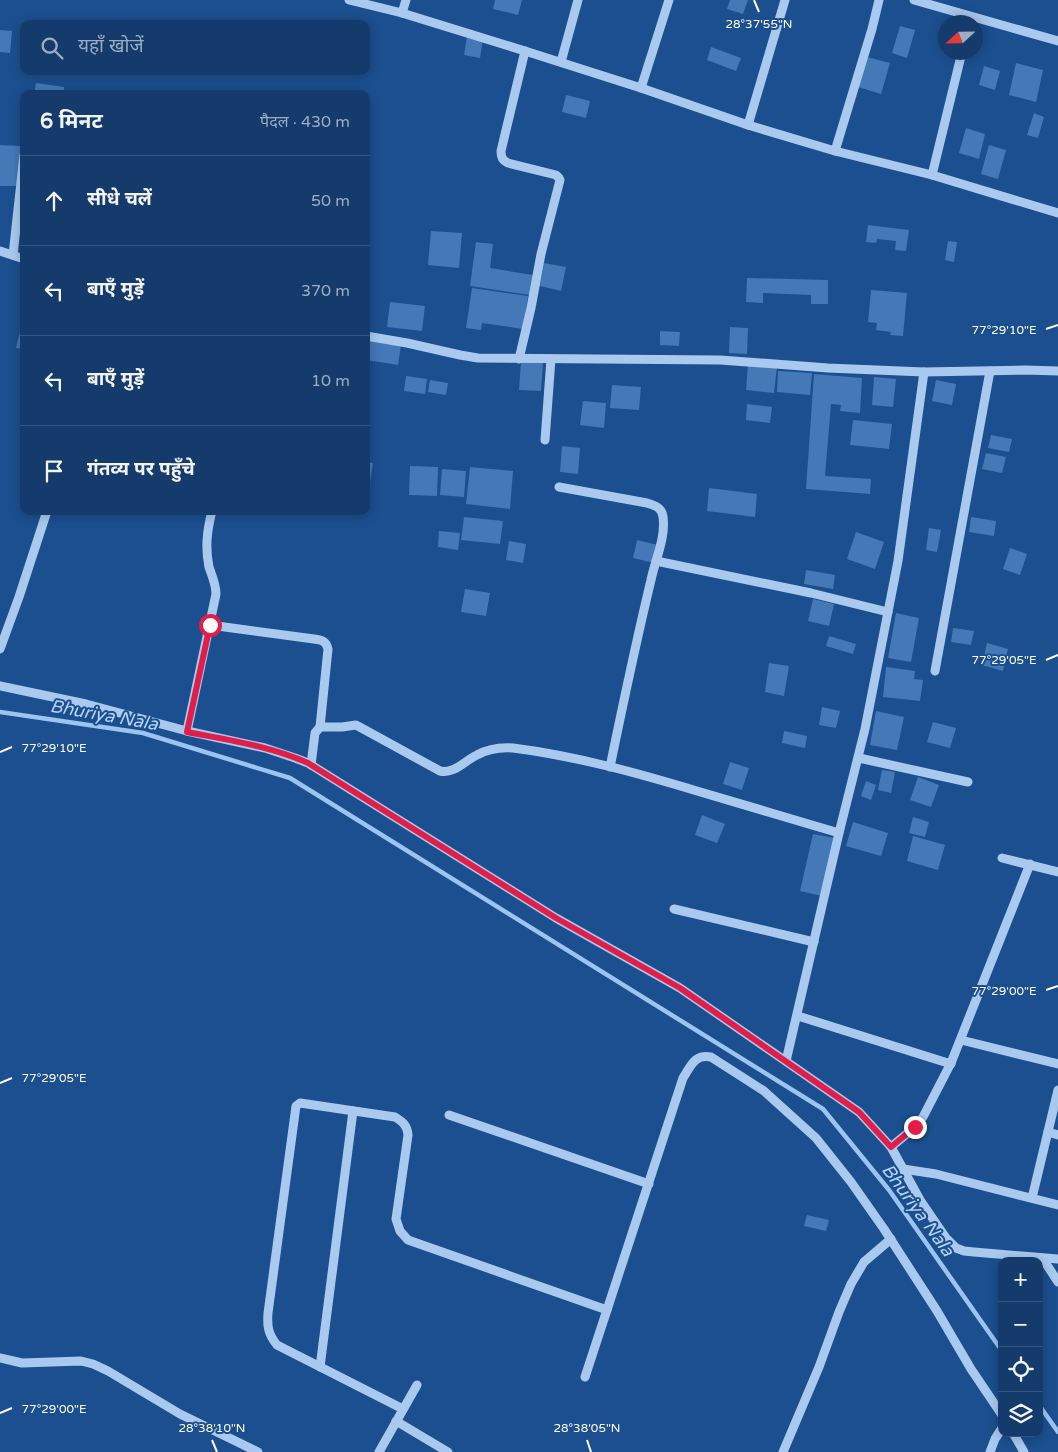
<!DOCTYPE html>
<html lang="hi">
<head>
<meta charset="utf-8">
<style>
  body { margin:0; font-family:"Varela Round","Noto Sans Devanagari",sans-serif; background:#1d4271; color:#f1f3f6 }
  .controls { position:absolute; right:15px; bottom:15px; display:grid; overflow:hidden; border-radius:10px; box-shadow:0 2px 12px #0003 }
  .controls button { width:45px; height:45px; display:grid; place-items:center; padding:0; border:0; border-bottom:1px solid #33557e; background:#143b6b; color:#f1f3f6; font:25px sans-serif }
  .compass { position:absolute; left:938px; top:15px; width:45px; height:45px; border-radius:50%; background:#143b6b; box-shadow:0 2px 12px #0003; rotate:248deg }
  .stop { position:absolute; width:15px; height:15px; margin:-11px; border:4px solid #e11d48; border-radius:50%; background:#fff }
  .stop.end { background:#e11d48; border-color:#fff; box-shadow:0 1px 5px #0008 }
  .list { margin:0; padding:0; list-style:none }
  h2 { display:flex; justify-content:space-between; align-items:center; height:65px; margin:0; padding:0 20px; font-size:21px }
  h2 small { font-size:16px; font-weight:400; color:#9dadc1 }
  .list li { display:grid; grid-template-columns:32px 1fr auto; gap:15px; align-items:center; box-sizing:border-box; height:90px; padding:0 20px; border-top:1px solid #33557e }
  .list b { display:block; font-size:19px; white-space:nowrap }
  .list em { font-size:16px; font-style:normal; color:#9dadc1 }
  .icon { flex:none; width:28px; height:28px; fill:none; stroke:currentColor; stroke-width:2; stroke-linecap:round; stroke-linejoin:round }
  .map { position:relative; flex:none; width:1058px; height:1452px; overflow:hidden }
  .search { position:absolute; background:#143b6b; box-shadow:0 2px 12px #0003; left:20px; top:20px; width:350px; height:55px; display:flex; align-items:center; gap:12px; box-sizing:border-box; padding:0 18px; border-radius:10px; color:#9dadc1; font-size:19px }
  .panel { position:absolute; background:#143b6b; box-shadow:0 2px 12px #0003; left:20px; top:90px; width:350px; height:425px; border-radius:10px }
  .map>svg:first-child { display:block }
</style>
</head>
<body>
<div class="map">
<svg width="1058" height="1452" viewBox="0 0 1058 1452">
  <rect width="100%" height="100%" fill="#1b4f8f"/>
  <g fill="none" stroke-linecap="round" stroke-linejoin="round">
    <g stroke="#9cc4f0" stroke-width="4.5">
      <path d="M0 712 143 733 290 778 823 1109 889 1190 1002 1351"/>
      <path d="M1039 1405 1058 1432"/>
    </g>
  </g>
  <g fill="#4478b7">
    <path d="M495 0H522L518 15 493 9Z"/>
    <path d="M730 0H748L743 14 727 9Z"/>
    <path d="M900 26 915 30 907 58 892 53Z"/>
    <path d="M0 30 12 31 10 53 0 52Z"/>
    <path d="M467 36 483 39 480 58 464 55Z"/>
    <path d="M711 47 741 58 736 71 707 60Z"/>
    <path d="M867 57 890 63 881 94 858 87Z"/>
    <path d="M1016 63 1043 70 1036 102 1009 95Z"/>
    <path d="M984 66 1000 71 995 90 979 85Z"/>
    <path d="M36 83 64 87V94H34Z"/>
    <path d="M334 90 351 93V94H333Z"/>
    <path d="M566 95 590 101 586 118 562 112Z"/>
    <path d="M1034 113 1044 117 1038 138 1027 135Z"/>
    <path d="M966 128 985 134 979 159 959 153Z"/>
    <path d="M0 145 21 146 20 186H0Z"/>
    <path d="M989 145 1006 150 998 179 981 174Z"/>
    <path d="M868 225 909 230 906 251 895 250 896 241 877 239 876 243 866 242Z"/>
    <path d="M431 231 462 233 459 268 428 265Z"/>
    <path d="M948 241 957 242 954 262 945 260Z"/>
    <path d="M476 242 493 244 490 268 533 275 530 295 470 286Z"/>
    <path d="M544 263 566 267 561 291 540 286Z"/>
    <path d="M747 278 828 280V304H811V295L763 293V303L746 302Z"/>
    <path d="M472 288 528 296 523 329 482 323 481 330 466 328Z"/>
    <path d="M871 290 907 293 903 336 890 335 891 332 876 330 877 323 868 322Z"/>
    <path d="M390 302 425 306 422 331 387 327Z"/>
    <path d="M730 327 748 328 747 354 729 353Z"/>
    <path d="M21 328H24V349L16 348Z"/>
    <path d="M660 331 680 332 679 346 660 345Z"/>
    <path d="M370 340 401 345 398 365 367 360Z"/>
    <path d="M521 361 543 362 541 391 519 390Z"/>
    <path d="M748 364 777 367 774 393 746 390Z"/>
    <path d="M778 371 812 373 810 395 777 392Z"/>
    <path d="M814 374 862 378 860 413 840 411 841 405 831 404 825 476 871 479 870 494 806 489Z"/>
    <path d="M406 376 427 379 425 394 404 391Z"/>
    <path d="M874 377 896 379 893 407 872 405Z"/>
    <path d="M430 380 448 383 446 395 428 392Z"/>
    <path d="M936 380 956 384 952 405 932 401Z"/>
    <path d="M612 385 641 387 639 410 610 408Z"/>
    <path d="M583 401 606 403 604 428 580 425Z"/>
    <path d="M747 404 772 407 770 423 746 420Z"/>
    <path d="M853 420 892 424 889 449 850 445Z"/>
    <path d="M991 435 1012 439 1009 452 988 448Z"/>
    <path d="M562 446 580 448 578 474 560 472Z"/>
    <path d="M986 453 1006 457 1002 473 982 469Z"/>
    <path d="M366 462 373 463 368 495H366Z"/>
    <path d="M410 466 438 467 437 496 409 495Z"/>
    <path d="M470 467 513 471 510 509 466 504Z"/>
    <path d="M442 469 466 471 464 497 440 495Z"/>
    <path d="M709 488 757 494 755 517 707 511Z"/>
    <path d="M464 517 503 521 500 544 461 540Z"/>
    <path d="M971 517 996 521 994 536 969 532Z"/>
    <path d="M929 528 941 530 937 552 926 550Z"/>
    <path d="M439 531 460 533 458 550 438 547Z"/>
    <path d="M856 532 884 542 875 569 847 559Z"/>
    <path d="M637 540 658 545 654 563 633 558Z"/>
    <path d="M509 541 526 544 523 563 506 560Z"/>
    <path d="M1010 548 1027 554 1020 575 1003 569Z"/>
    <path d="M806 570 835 575 833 589 804 584Z"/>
    <path d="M465 589 490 593 486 616 461 612Z"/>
    <path d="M813 599 834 604 829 626 808 621Z"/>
    <path d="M896 613 919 618 911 662 888 658Z"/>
    <path d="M953 628 974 631 971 645 951 642Z"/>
    <path d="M829 636 856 644 853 654 826 646Z"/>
    <path d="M987 643 1008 649 1003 671 982 665Z"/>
    <path d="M769 663 789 666 784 696 765 692Z"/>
    <path d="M886 667 915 671 914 679 923 680 920 701 883 697Z"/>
    <path d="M822 707 840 711 836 728 819 725Z"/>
    <path d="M876 711 904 717 897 750 870 745Z"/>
    <path d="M933 722 956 728 950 748 927 742Z"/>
    <path d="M784 731 807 736 805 748 782 743Z"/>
    <path d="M730 762 749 768 742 790 723 784Z"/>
    <path d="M882 770 895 772 891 793 878 790Z"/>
    <path d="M918 777 939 785 931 807 910 800Z"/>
    <path d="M866 781 876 785 871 800 861 796Z"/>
    <path d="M702 815 725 824 717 843 695 835Z"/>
    <path d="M913 817 929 822 925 837 909 833Z"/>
    <path d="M853 822 888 833 881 856 846 846Z"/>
    <path d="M813 834 835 838 822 896 800 891Z"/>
    <path d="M913 836 945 845 938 870 907 861Z"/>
    <path d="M807 1215 829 1220 826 1231 804 1226Z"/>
  </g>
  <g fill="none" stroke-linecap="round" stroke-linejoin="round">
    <g stroke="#a9c9ee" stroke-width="9">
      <path d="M349 0 402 13 525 51 641 88 748 125 835 151 932 175 1058 213"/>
      <path d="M914 0 1058 41"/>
      <path d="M402 13 406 0"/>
      <path d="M561 62 578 0"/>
      <path d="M641 88 669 0"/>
      <path d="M748 125 785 0"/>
      <path d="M835 151 872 29 879 0"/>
      <path d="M932 175 962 52"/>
      <path d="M0 251 24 259"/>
      <path d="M13 255 24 155"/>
      <path d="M366 336 407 343 460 355 478 358 720 360 828 368 924 372 1025 370 1058 371"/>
      <path d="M519 359 531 308 541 254 560 180 559 178 556 175 508 163C502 160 501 157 501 151L525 51"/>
      <path d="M545 440 551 359"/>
      <path d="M559 487 647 503C655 506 662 507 663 517 666 538 655 560 651 580 636 642 623 704 610 767"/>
      <path d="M656 561 811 593 888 612"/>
      <path d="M210 625 314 639C322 640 326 641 328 649L320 727"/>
      <path d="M0 649 19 597 47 511"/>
      <path d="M935 671 990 371"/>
      <path d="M0 686 86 704 187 731 265 748 295 758 308 763 556 918 680 988 859 1112 891 1147 920 1200 946 1238 956 1248 964 1251 974 1252 1058 1259"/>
      <path d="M187 731 216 594C216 584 212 576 209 567 205 547 207 531 212 511"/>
      <path d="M859 758 968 782"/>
      <path d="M311 765 315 733 320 727H342L356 725 440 771C455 774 464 761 477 755 488 749 500 747 513 748 576 756 637 773 697 791 744 805 792 819 839 833"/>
      <path d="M1002 858 1058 872"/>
      <path d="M674 909 814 942"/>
      <path d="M798 1016 951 1064"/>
      <path d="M961 1040 1058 1064"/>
      <path d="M786 1061 839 833 865 729 898 561 924 372"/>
      <path d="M449 1115 649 1184"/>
      <path d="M1048 1132 1058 1135"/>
      <path d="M891 1147 915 1127 923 1117 951 1063 1030 864"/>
      <path d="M903 1169 936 1174 1058 1205"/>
      <path d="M1032 1198 1058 1090"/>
      <path d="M1043 1259 1058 1282"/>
      <path d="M0 1358 22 1363 81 1361 93 1364 108 1371 180 1414 258 1452"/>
      <path d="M320 1367 353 1111"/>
      <path d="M585 1377 683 1078C691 1066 694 1054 711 1057L764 1091 816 1138 851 1182 884 1229 937 1311 971 1369 1002 1415"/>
      <path d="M403 1409 277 1345C268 1334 267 1326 268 1313L296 1106 300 1103 395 1117C403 1122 407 1125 408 1135L396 1219 400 1231 408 1240 607 1310"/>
      <path d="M396 1421 448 1452"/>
      <path d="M1013 1433 1024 1452"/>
      <path d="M379 1452 417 1385"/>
      <path d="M783 1452 819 1367 839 1312 851 1284 864 1262 891 1239"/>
      <path d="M990 1452 995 1439 1002 1428"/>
    </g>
  </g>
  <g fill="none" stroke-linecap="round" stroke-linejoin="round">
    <path stroke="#e11d48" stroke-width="6" d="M210 625 187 732C228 740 270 746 308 763L556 918 680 988 859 1112 891 1147 915 1127"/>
  </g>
  <path fill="none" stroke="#fff" stroke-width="2" d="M754 0 759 12M1046 329 1058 325M1046 660 1058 655M0 752 12 747M1046 990 1058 986M0 1083 12 1078M0 1413 12 1408M212 1440 217 1452M587 1440 591 1452"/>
  <g text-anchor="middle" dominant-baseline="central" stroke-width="4" stroke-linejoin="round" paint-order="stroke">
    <g font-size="18" font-style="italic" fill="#b5d3f5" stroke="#1b4f8f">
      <text transform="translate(104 715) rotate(10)">Bhuriya Nala</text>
      <text transform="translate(918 1210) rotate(54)">Bhuriya Nala</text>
    </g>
  </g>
  <g font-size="12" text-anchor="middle" fill="#fff" stroke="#1b4f8f" stroke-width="4" stroke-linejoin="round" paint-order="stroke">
    <text x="759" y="28">28°37'55"N</text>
    <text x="1004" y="334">77°29'10"E</text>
    <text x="1004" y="664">77°29'05"E</text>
    <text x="54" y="752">77°29'10"E</text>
    <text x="1004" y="995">77°29'00"E</text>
    <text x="54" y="1082">77°29'05"E</text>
    <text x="54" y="1413">77°29'00"E</text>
    <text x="212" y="1432">28°38'10"N</text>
    <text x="587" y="1432">28°38'05"N</text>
  </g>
</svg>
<div class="controls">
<button>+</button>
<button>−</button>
<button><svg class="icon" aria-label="locate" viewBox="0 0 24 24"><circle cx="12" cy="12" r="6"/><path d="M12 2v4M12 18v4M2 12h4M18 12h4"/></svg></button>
<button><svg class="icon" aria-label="layers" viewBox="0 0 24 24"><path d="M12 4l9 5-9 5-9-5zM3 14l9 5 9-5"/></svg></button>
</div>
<svg class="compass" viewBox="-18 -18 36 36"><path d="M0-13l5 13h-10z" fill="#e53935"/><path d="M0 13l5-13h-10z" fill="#9dadc1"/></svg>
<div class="stop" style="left:210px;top:625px"></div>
<div class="stop end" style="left:915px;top:1127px"></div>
<div class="search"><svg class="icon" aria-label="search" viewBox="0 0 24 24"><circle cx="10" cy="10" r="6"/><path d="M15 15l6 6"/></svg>यहाँ खोजें</div>
<section class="panel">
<h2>6 मिनट<small>पैदल · 430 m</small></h2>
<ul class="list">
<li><svg class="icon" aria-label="ahead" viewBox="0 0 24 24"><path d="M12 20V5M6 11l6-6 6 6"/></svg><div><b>सीधे चलें</b></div><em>50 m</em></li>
<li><svg class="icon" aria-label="left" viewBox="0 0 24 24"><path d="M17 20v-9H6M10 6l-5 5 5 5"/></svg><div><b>बाएँ मुड़ें</b></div><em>370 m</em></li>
<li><svg class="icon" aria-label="left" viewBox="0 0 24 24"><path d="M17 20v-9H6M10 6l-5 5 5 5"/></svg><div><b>बाएँ मुड़ें</b></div><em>10 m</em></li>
<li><svg class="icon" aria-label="arrive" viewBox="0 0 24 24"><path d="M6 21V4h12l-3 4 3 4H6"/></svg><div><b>गंतव्य पर पहुँचे</b></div></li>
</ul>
</section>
</div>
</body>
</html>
